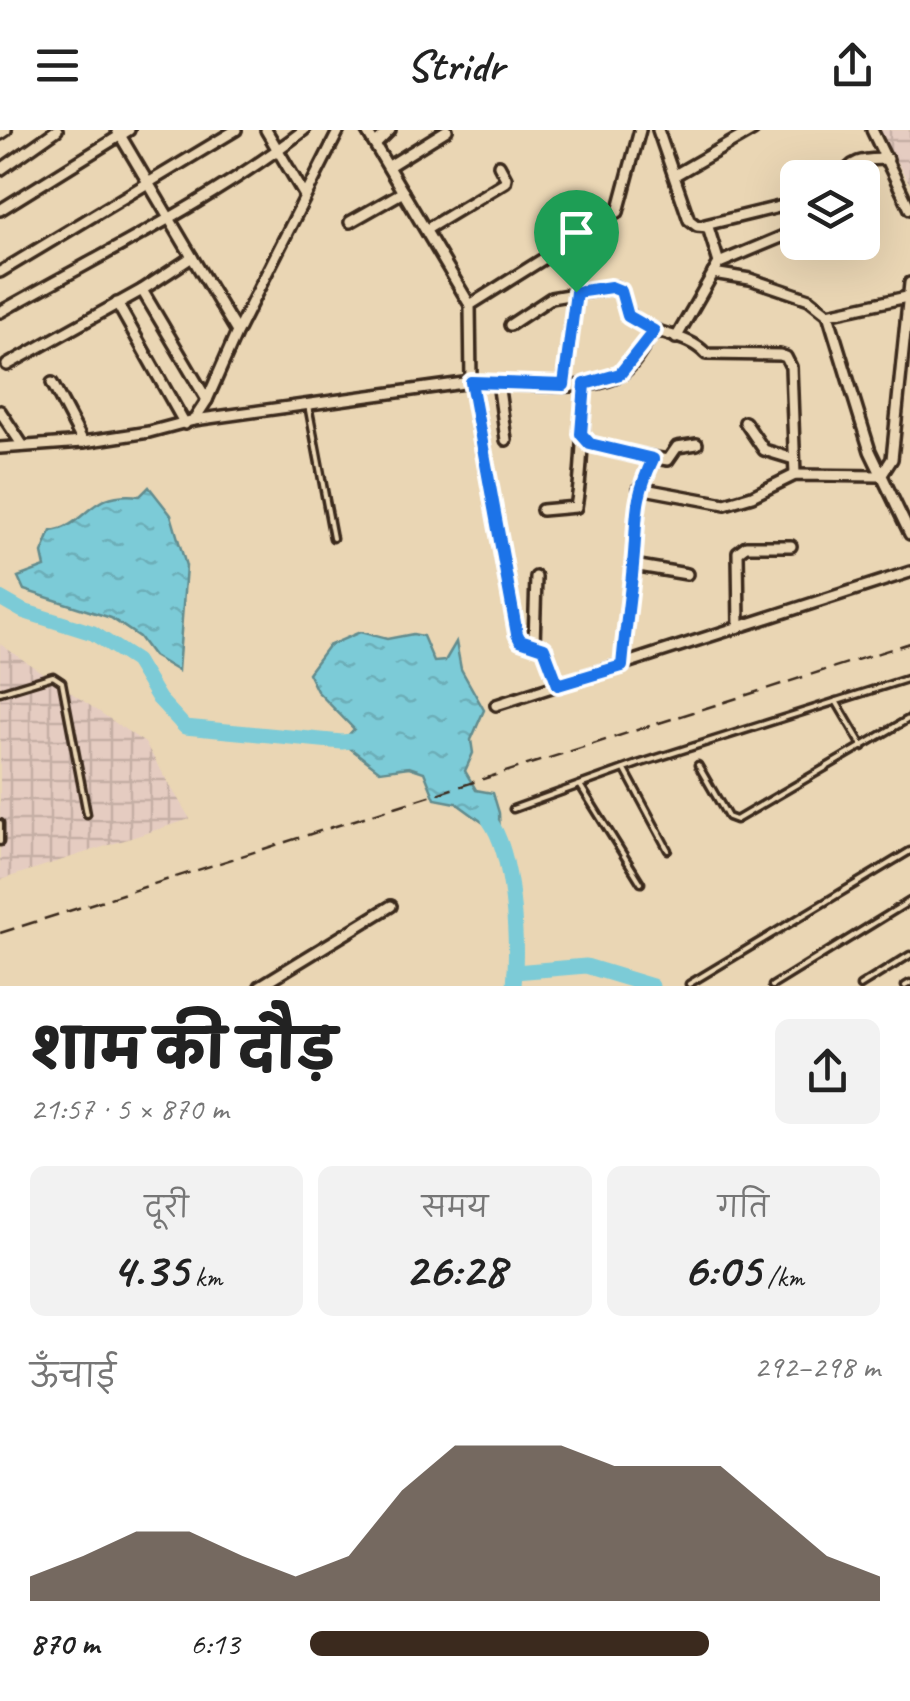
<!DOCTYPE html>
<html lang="hi">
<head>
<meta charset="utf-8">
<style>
	body { margin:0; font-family:Caveat,"Playpen Sans Deva",sans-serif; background:#f2f2f2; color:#222; height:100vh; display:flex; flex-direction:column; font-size:38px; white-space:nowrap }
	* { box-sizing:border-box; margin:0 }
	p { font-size:32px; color:#767676 }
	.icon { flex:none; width:55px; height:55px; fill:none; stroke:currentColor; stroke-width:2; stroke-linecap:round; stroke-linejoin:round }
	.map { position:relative; height:856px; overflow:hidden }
	.side { display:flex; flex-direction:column; background:#fff; flex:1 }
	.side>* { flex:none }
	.fabs { position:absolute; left:780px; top:30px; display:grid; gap:20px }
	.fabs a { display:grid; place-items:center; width:100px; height:100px; border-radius:15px; background:#fff; box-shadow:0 10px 40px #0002; font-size:50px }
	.pin { position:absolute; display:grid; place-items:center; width:85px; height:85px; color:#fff; margin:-102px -42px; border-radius:50% 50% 50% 0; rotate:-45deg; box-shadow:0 0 10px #0007 }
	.pin .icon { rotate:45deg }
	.round { display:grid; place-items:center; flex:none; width:105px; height:105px; border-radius:15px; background:#f2f2f2 }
	.summary { display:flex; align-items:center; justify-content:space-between; height:170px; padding:0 30px }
	h1 { font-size:55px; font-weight:800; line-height:75px }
	.metrics { display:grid; grid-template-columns:repeat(3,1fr); gap:15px; height:170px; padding:10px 30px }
	.metrics div { display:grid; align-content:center; border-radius:15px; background:#f2f2f2; text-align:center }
	.metrics b { font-size:50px; font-weight:800 }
	.metrics small { font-size:28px; font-weight:400 }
	.metrics p { font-size:28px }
	.chart { height:280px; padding:20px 30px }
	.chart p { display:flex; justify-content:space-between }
	.chart svg { width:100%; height:180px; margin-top:10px; fill:#3b2a1e; opacity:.7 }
	ul { padding:0 30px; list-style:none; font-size:32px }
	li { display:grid; grid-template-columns:160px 120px 1fr; align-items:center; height:75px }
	li i { height:25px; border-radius:12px; background:#3b2a1e }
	header { display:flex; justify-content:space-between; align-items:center; height:130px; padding:0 30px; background:#fff; font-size:45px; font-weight:800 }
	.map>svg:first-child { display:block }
	.industrial { fill:url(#industrial-grid) }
	.water { fill:url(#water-ripples); stroke:#628b8d; stroke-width:2.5 }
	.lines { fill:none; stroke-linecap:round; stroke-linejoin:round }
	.river { stroke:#7ccbd7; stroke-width:15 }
	.lane-casing { stroke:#3b2a1e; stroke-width:11 }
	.street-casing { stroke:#3b2a1e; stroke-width:16 }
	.lane { stroke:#ead6b4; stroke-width:4 }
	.street { stroke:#ead6b4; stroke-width:9 }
	.rail { stroke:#3b2a1e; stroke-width:2.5; stroke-dasharray:15 8; stroke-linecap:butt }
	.route-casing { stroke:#fff; stroke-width:20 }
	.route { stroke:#1a73e8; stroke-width:12 }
</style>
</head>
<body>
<header><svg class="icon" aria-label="menu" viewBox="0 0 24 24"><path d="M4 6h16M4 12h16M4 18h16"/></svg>Stridr<svg class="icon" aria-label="share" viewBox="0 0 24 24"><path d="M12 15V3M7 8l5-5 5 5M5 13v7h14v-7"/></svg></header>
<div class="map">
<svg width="910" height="856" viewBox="0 0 910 856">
	<defs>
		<pattern id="industrial-grid" width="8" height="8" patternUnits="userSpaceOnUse" patternTransform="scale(2.5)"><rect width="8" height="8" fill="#e5ccc1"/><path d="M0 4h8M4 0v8" fill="none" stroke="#c5afa5"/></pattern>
		<pattern id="water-ripples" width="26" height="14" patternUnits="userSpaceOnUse" patternTransform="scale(2.5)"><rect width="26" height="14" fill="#7ccbd7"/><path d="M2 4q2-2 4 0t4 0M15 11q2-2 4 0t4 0" fill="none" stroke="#6caeb8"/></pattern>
	</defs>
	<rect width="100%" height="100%" fill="#ead6b4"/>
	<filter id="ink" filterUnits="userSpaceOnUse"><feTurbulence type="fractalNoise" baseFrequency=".01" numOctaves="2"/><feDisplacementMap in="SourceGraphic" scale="20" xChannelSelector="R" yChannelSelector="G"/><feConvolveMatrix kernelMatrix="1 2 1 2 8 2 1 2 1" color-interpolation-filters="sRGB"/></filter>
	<g filter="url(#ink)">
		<g class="industrial">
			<polygon points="877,0 910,0 910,54 878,1"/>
			<polygon points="0,514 145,613 190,689 0,750"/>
		</g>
		<g class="water">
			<path d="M 149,357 L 171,385 L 186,436 L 178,541 L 153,526 L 139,507 L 111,488 L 24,460 L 18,447 L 45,437 L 42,423 L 51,401 C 88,396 88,359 140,366 Z"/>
			<polygon points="360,502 387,509 413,504 423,506 434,532 445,531 456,512 461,539 484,580 471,610 473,623 465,641 476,660 493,663 499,683 500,705 456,673 435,669 424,642 409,637 380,641 342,612 354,599 317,561 308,543 328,516"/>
		</g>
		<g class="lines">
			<g class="river">
				<polyline points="0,468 23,481 93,503 136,531 159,569 185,597 342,612 362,610"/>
				<path d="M 489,690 C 514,724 518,813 514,856"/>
				<polyline points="515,842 586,836 652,856"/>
			</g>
			<defs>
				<g id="lane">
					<polyline points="308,275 333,408"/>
					<polyline points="0,562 53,546 62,552 87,684"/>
					<polyline points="836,571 863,617"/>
					<polyline points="698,635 728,687 736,690 910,588"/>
					<polyline points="625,640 668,720"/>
					<polyline points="580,655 641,753"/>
					<polyline points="513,679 638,634 910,548"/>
					<polyline points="0,693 0,712"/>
					<polyline points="689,854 910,721"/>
					<polyline points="772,856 910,771"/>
					<polyline points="860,856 910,825"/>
					<polyline points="905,856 910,853"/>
				</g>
				<g id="street">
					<polyline points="266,0 305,66"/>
					<polyline points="366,0 470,175"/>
					<path d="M 640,0 L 618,82 L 470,175 L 471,252 C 513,251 584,266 620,245 C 635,236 645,214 654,201"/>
					<polyline points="658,0 689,90 697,96 708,97 719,133 676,208"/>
					<polyline points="872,0 910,79"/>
					<polyline points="0,4 6,0"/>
					<polyline points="376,14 390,0"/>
					<polyline points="389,36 447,0"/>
					<polyline points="0,40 57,0"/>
					<polyline points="675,45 753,0"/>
					<path d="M 843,48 C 851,27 868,30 888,29"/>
					<polyline points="0,80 129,0"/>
					<polyline points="350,92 403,62"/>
					<polyline points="705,95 787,75"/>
					<polyline points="427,99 505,52 506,48 499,35"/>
					<polyline points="192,127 237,202"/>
					<polyline points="719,133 798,100"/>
					<polyline points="0,142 236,0"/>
					<polyline points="713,143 750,149 809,169 828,184 870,321 910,404"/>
					<polyline points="142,160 207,270"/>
					<polyline points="117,173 185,294"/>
					<path d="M 0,182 C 102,124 211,72 304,0"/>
					<polyline points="828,184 907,167"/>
					<path d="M 510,195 L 551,168 L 615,157 L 621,161 C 628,212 680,195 706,224 L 780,225 L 786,227 L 791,237 L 795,345"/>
					<polyline points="7,235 142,160 192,127 117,0"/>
					<polyline points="498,252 506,310"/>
					<polyline points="52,253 83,312"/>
					<polyline points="564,255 576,161"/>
					<polyline points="0,281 23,316"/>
					<polyline points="194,290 207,270 237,202 339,0"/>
					<polyline points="745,292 764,320 794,329"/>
					<polyline points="585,312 624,323 668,330 677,317 697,314"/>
					<polyline points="0,318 83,312 149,302 194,290 471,252 517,505 520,510 544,518 558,555"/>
					<polyline points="639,358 725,374 752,366 795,345 881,346 892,329 910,153"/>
					<path d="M 542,380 L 576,377 C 584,333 581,298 585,254"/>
					<polyline points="633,435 687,444"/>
					<polyline points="739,497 738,422 746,416 791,416"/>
					<polyline points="534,514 536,447"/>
					<path d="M 623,535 C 624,501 630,468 633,435 C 637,391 633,371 653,329"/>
					<polyline points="496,575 910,442"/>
					<polyline points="260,856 391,776"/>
				</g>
			</defs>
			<use href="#lane" class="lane-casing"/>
			<use href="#street" class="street-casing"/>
			<use href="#lane" class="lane"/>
			<use href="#street" class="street"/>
			<polyline class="rail" points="0,803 910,513"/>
		</g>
	</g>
	<g class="lines" filter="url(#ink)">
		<defs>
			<path id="route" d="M 611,157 L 621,161 L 628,186 L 654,201 L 620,244 L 585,254 L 581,304 L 590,314 L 653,329 C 632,373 638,389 633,435 C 630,468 625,501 622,536 L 558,555 L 544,518 L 520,510 L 517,504 L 471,252 L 564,255 L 576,162 Z"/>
		</defs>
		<use href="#route" class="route-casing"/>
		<use href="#route" class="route"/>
	</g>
</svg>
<div class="fabs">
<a><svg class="icon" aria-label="layers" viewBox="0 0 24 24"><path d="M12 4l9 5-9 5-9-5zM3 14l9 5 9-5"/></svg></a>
</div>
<div class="pin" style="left:576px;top:162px;background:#1e9e55"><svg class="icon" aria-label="arrive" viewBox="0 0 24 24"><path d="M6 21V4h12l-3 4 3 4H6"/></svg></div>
</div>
<section class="side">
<div class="summary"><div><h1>शाम की दौड़</h1><p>21:57 · 5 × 870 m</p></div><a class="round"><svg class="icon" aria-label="share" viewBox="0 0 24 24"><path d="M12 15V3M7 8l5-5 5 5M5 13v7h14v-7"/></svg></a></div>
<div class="metrics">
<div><p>दूरी</p><b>4.35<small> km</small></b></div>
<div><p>समय</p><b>26:28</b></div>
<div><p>गति</p><b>6:05<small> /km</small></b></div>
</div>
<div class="chart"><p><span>ऊँचाई</span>292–298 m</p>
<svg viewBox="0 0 160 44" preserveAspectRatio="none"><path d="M0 44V38L10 33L20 27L30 27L40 33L50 38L60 33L70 17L80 6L90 6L100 6L110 11L120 11L130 11L140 22L150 33L160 38V44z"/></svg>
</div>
<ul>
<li><b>870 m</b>6:13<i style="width:70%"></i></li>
</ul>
</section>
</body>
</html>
